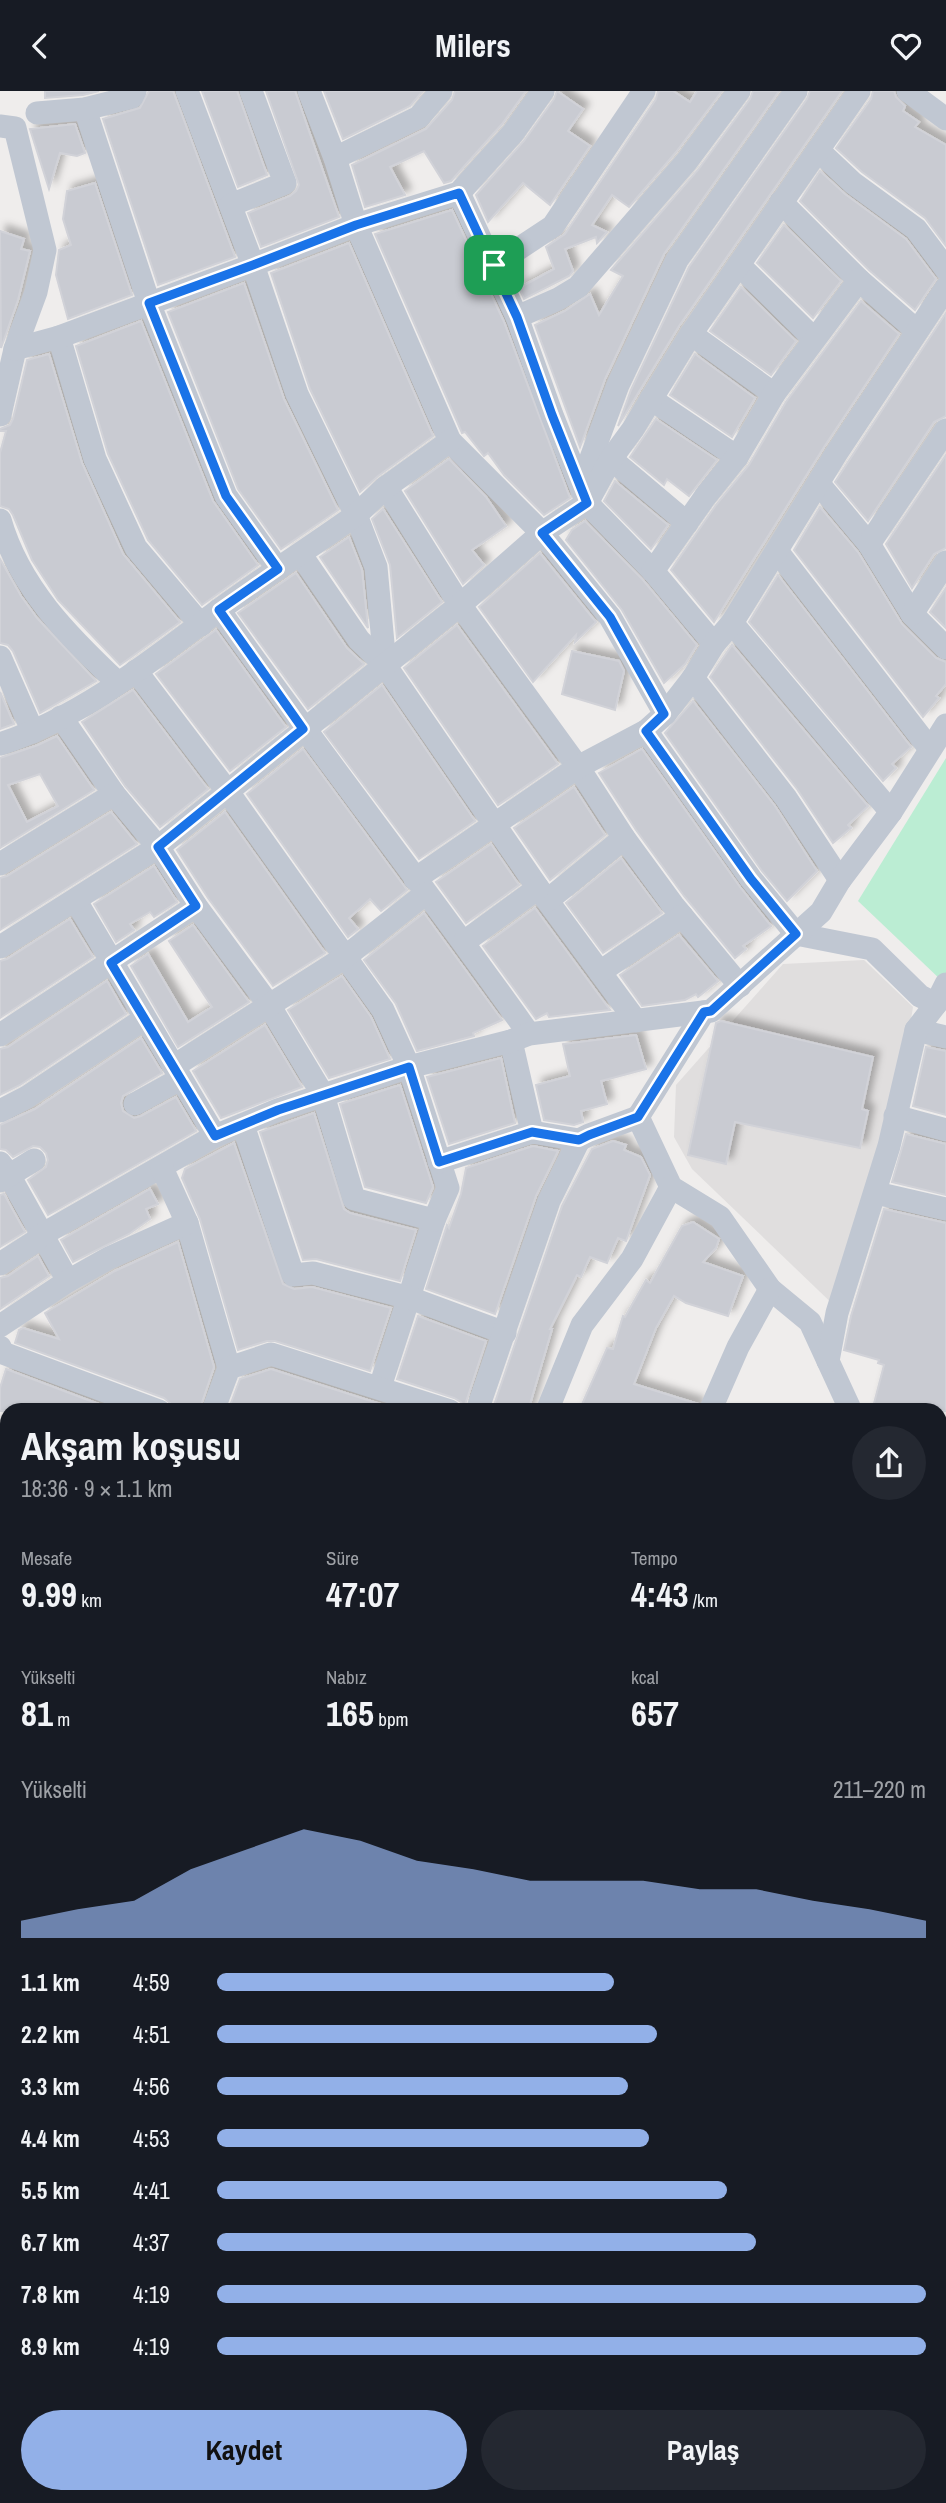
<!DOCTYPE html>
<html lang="tr">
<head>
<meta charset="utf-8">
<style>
	body { margin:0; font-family:"Archivo Narrow",sans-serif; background:#242831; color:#f1f3f6; height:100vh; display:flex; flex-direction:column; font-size:26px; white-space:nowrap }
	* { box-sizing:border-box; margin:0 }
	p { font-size:23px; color:#9ea1a6 }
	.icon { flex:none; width:38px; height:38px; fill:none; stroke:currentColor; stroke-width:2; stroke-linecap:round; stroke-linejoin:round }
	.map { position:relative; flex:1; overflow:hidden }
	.details { position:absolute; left:0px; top:1312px; width:947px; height:1101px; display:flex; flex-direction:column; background:#171b24; border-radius:21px 21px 0 0; box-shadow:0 2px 5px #0004 }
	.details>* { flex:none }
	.pin { position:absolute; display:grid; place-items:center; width:60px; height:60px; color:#fff; margin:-30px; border-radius:14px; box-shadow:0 4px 10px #0006 }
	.round { display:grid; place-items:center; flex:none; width:74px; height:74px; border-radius:37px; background:#242831 }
	.head { display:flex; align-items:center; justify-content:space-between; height:119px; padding:0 21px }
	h1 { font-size:38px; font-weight:700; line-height:52px }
	.stats { display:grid; grid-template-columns:repeat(3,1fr); gap:10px; height:119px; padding:7px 21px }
	.stats div { display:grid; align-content:center }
	.stats b { font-size:35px; font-weight:700 }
	.stats small { font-size:19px; font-weight:400 }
	.stats p { font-size:19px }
	.chart { height:196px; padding:14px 21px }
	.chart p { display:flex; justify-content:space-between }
	.chart svg { width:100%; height:126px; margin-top:7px; fill:#92b0e8; opacity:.7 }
	.primary-button { display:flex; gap:14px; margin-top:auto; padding:14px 21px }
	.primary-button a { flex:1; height:80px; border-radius:42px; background:#92b0e8; color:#111; font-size:28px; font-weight:700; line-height:80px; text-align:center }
	.primary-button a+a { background:#242831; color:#f1f3f6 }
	ul { padding:0 21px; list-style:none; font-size:23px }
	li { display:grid; grid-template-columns:112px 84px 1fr; align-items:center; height:52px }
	li i { height:18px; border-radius:9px; background:#92b0e8 }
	header { display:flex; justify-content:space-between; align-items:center; height:91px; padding:0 21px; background:#171b24; font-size:32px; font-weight:700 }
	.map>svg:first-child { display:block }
	.education { fill:#e0dede }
	.green { fill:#bbedd3 }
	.building { fill:#c9cbd2; stroke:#d1d2d8; stroke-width:2; fill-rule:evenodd; filter:url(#shadow) }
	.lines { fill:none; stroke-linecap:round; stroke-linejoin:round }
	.minor { stroke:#c0c7d2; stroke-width:23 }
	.route-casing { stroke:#fff; stroke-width:14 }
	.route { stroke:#1a73e8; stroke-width:9 }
</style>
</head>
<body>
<header><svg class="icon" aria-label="back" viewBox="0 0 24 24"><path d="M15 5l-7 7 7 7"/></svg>Milers<svg class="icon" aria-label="heart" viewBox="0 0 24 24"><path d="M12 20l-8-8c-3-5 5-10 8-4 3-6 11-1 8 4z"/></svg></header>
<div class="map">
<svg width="946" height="2412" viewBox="0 0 946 2412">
	<defs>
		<filter id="shadow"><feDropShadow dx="6" dy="-6" stdDeviation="3.5" flood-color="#0004"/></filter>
	</defs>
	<rect width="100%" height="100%" fill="#efedec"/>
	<polygon class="education" points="864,869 913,916 891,1051 842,1222 692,1078 674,1046 676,994 783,873"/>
	<polygon class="green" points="946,667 946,882 942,890 858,810"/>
	<g class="building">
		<polygon points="45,0 99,0 83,4 45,7"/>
		<polygon points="149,0 173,0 235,166 158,194 103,28 140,17"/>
		<polygon points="202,0 237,0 267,84 238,96"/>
		<polygon points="266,0 295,0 339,126 261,156 248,122 290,105 296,100 299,94"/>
		<polygon points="324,0 423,0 410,15 343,48"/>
		<polygon points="455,0 526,0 502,33 451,90 444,92 424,60 390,76 405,104 365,116 352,74 426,38 452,9"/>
		<polygon points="557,0 583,18 568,40 590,55 550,114 523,92 488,131 476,104 524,50 554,8"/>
		<polygon points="658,0 673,0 690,11 697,0 722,0 676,61 629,116 612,104 592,134 607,141 597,152 596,146 565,158 573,180 569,185 524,208 519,197 554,178 546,156 565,143 656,8"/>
		<polygon points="753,0 779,0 664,163 605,288 580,356 535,234 565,220 590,203 599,224 623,185 611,179 698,79 750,8"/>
		<polygon points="810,0 842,0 679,235 618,335 631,299 689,176 807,8"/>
		<polygon points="873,0 894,0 896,6 905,15 903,20 919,31 915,36 946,54 946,155 925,127 862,81 836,57 871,8"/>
		<polygon points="75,33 85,62 77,65 60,62 49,98 30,38"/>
		<polygon points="820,80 845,103 906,148 936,188 915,219 869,179 800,110"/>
		<polygon points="95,92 132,204 68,228 56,184 59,159 71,154 63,128 67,100"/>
		<polygon points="452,119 504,231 570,407 544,424 504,384 488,362 484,365 465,341 462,342 375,143"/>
		<polygon points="784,134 841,190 813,227 757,172"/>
		<polygon points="0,140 24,148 21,158 30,160 18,209 1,257"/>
		<polygon points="349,152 433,345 378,385 360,401 310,298 271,182"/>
		<polygon points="244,192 284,308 338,419 281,458 238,398 168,221"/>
		<polygon points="741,196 796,250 771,284 710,240"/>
		<polygon points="861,210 899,243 824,356 714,531 671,479 716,414 749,374 786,311"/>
		<polygon points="946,222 946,325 934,331 868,430 835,391"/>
		<polygon points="141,230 213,410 258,474 202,514 148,449 108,363 76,255"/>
		<polygon points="49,263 82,372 123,463 180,531 120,574 58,509 32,469 13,424 9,418 0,415 0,362 6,340 0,340 0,338 10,334 13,328 27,269"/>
		<polygon points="695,263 755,307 732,346 670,304"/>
		<polygon points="656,328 717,369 689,405 667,388 664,394 630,366"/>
		<polygon points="946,364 946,457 934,463 912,497 886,453"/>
		<polygon points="449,368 486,406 506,435 472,459 484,474 463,493 405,400"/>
		<polygon points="615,390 668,434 651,458 604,410"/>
		<polygon points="820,416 858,461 902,533 936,567 946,571 946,593 936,605 939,607 923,626 794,459"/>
		<polygon points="383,418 442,511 397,547 390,474 372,428"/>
		<polygon points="585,430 643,489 697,554 685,573 664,592 622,519 566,449 572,439"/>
		<polygon points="349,446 362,479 368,537 320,466"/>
		<polygon points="540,462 596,531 575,551 576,544 533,591 479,516"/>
		<polygon points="0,468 21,505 37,527 96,590 40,622 13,560 8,554 0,552"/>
		<polygon points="296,482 347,557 364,573 308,618 238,522"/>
		<polygon points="778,484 911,656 892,673 896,677 883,690 749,531"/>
		<polygon points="946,497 946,537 930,521"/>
		<polygon points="457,534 558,673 498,714 404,577"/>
		<polygon points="216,539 286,636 230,680 156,583"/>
		<polygon points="732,554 868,715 848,734 851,737 833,752 797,698 710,586"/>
		<polygon points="572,560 619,570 624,580 615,619 562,603"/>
		<polygon points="382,594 475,730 419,768 324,641"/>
		<polygon points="133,599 208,698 160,736 125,695 82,631"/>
		<polygon points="0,601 14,633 0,638"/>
		<polygon points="693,610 775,715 817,780 787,810 762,780 665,642"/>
		<path d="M 57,645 L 94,699 L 0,757 L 0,667 L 38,654 ZM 40,683 L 58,715 L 27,731 L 8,694 Z"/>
		<polygon points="303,658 407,799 381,820 370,808 349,827 358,838 348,846 247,703"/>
		<polygon points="642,658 740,796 771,835 743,855 746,858 735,867 684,805 636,739 599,682"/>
		<polygon points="574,696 605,744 550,789 514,737"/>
		<polygon points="111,721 137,753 0,839 0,787 7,785"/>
		<polygon points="225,721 325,862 273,895 208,807 177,759"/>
		<polygon points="491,753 519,794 466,832 436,791"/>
		<polygon points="621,767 662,822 603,862 566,812"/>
		<polygon points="154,775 177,811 154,826 150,821 130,833 134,839 116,851 94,813"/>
		<polygon points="535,817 610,919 549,926 547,922 536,928 483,855"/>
		<polygon points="424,822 502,929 473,942 474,945 417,960 396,913 364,869"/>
		<polygon points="70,828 93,866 0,927 0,870 7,868"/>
		<polygon points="193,834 249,911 178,956 131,875 148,863 188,931 212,916 169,850"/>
		<polygon points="679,844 718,890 698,906 696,903 685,909 642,915 620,884"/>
		<polygon points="342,885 371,926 390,968 329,987 288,919"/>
		<polygon points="107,890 126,923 20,994 0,1004 0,958 8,956"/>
		<polygon points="721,930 873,966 862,1018 868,1020 860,1057 735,1031 726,1073 688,1064 716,932"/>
		<polygon points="265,934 302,996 221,1027 193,980"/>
		<polygon points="636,944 646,978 601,990 607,1013 581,1020 583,1031 574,1034 544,1029 536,994 570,985 563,953"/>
		<polygon points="141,947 162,982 123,1005 121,1012 123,1020 134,1027 141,1025 176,1006 196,1040 48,1124 28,1089 46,1076 48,1069 46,1062 40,1056 33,1055 13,1066 6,1059 0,1058 0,1034 35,1018"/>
		<polygon points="926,956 946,960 946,1024 913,1015"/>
		<polygon points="501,967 515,1032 449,1053 427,986"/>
		<polygon points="400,994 433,1096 426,1112 365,1096 340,1013"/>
		<polygon points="314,1022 344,1118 350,1122 416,1139 400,1190 316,1168 303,1169 260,1041"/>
		<polygon points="906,1043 946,1053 946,1104 892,1091"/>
		<polygon points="613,1050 626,1054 624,1059 641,1066 650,1084 626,1150 618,1147 607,1172 590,1166 581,1186 577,1184 550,1238 552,1238 528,1320 492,1320 562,1115 592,1058"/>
		<polygon points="234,1052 283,1193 294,1198 312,1196 391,1217 370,1280 275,1250 267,1250 238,1259 200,1128 182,1087 185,1078"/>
		<polygon points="533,1055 558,1060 536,1105 495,1223 426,1198 447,1134 449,1137 461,1103 466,1077"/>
		<polygon points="150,1098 158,1113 146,1118 150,1128 129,1143 73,1171 61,1149"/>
		<polygon points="4,1103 25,1141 0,1156 0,1104"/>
		<polygon points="884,1118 946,1132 946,1320 872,1320 884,1274 878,1272 879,1269 844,1259 851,1225"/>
		<polygon points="693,1131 719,1148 716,1157 703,1171 743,1185 728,1225 686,1212 674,1205 656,1237 634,1293 698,1313 696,1320 579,1320 607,1257 613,1258 623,1225 625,1226 646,1189 650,1192 682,1135"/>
		<polygon points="178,1151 214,1276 199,1320 173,1320 170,1312 164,1307 15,1252 19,1239 23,1237 59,1248 45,1222 115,1180"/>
		<polygon points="38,1165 49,1185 0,1218 0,1187 8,1185"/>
		<polygon points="418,1225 486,1250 464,1317 461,1311 454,1307 397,1288"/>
		<polygon points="6,1278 117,1320 0,1320 0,1297"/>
		<polygon points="271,1278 402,1320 228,1320 240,1288"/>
	</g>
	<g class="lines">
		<g class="minor">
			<polyline points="187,0 253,174 297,303 356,424 376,476 385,574"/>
			<polyline points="309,0 335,67 356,134 450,350 542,442 610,526 665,623"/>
			<polyline points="908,0 946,28"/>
			<polyline points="85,18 149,212 226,405 278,478"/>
			<polyline points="37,22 85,18 132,6 135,0"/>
			<polyline points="0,35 15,37 45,159 36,201 15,258 0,324"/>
			<polyline points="818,59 853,92 916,138 946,178"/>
			<polyline points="335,67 419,26 441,0"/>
			<polyline points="459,102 517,226 552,324 587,412 653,480 714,553"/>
			<polyline points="781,111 859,189 917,240"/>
			<polyline points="231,114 285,92 251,0"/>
			<polyline points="494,174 553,135 644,0"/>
			<polyline points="739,174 814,248"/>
			<polyline points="517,226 558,208 578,196 687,70 739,0"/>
			<polyline points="691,243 774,303"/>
			<polyline points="59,246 95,368 136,457 201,534"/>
			<polyline points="15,258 59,246 253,174 356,134 459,102 513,42 543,0"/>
			<polyline points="651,308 737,366"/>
			<polyline points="611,368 687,432"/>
			<polyline points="819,393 869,453 912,523 946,557"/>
			<polyline points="386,396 460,514 578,676 624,747 673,814 740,895"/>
			<polyline points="588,400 591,367 618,294 677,169 796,0"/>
			<path d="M 0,429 C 19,496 68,545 118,592"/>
			<polyline points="869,453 946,339"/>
			<polyline points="777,460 930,658"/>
			<polyline points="301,464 359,549 385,574 538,797 636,930"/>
			<polyline points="653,480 705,406 737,366 774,303 859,189"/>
			<path d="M 219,519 C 320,662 428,800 529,943"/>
			<polyline points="912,523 946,471"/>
			<polyline points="732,532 891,721"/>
			<polyline points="0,566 33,641"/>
			<polyline points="136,580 228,701 383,919 409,976 448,1097 434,1129 380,1296"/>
			<polyline points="693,587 786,707 840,789"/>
			<polyline points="61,626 114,703 158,756 196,815 269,914 323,1004 354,1108 434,1129"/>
			<polyline points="646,640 751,788 796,843 872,858 920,905 936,913"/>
			<path d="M 0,653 C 82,626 151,570 219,519 C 264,486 311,456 356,424 L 386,396 L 450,350"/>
			<polyline points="0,773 114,703"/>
			<polyline points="415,788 578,676 646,640 665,623 693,587 714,553 732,532 836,363 946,197"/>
			<polyline points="548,809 624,747"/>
			<polyline points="76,810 215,1045"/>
			<polyline points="464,851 538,797"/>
			<polyline points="0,856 158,756 460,514 542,442 587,412 611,368 633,338 691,243 859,0"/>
			<polyline points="600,881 682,825"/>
			<polyline points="704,921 638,1026 671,1096 720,1126 770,1198 810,1231 851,1320"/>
			<polyline points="916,939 946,946"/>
			<polyline points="0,944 196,815"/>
			<polyline points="511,950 532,1041"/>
			<polyline points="174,975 345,866 425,803"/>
			<polyline points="135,1013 180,988"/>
			<polyline points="0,1020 27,1006 144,928"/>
			<polyline points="895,1025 946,1039"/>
			<polyline points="243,1034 293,1184 313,1182 410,1207 505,1242"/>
			<polyline points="439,1071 532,1041 579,1049 589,1044 638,1026"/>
			<polyline points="0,1072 9,1084 68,1190"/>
			<polyline points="0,1090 34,1069"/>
			<polyline points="876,1102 946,1118"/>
			<polyline points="187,1132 229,1277"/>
			<polyline points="0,1173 36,1150 38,1146 215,1045 278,1019 409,976 511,950 529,943 711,920 821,821 840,789 891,721 946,634"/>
			<polyline points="0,1235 68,1190 109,1167 187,1132 162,1077"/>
			<polyline points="0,1256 3,1262 159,1320"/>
			<polyline points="828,1270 837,1222 889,1055 916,939 936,913 946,893"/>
			<polyline points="213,1320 229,1277 271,1263 450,1320"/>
			<polyline points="477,1320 549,1110 579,1049"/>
			<polyline points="547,1320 582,1234 632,1168 671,1096"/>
			<polyline points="710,1320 738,1256 770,1198"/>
			<polyline points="0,1359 7,1362"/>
			<polyline points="940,1424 946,1400"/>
			<polyline points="0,1462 7,1465"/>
			<polyline points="0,1570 7,1573"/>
			<polyline points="0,1675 7,1678"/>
			<polyline points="940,1689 946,1691"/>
			<polyline points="940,1741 946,1725"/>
			<polyline points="0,1754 7,1752"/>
			<polyline points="0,1846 7,1844"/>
			<polyline points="0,1884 7,1927"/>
			<polyline points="0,1957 7,1957"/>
			<polyline points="0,2061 7,2061"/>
			<polyline points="940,2102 946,2102"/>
			<polyline points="0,2169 7,2169"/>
			<polyline points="0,2272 7,2272"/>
			<polyline points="0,2378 7,2378"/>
			<polyline points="90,2406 91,2412"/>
			<polyline points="191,2406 192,2412"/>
			<polyline points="277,2406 277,2412"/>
			<polyline points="628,2406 628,2412"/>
			<polyline points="802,2406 802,2412"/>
			<polyline points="429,2412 429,2406"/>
		</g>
	</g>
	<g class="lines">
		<defs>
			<polygon id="route" points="459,102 517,226 552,324 587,412 542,442 610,526 664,623 646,640 751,788 796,843 711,920 704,921 638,1026 589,1044 579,1049 532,1041 439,1071 409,976 278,1019 215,1045 111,872 196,815 158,756 303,638 219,519 278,478 226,405 149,212 253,174 356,134"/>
		</defs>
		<use href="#route" class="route-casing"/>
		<use href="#route" class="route"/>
	</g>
</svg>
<div class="pin" style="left:494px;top:174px;background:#1e9e55"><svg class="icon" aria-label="arrive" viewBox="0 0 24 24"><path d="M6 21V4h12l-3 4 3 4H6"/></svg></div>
<section class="details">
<div class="head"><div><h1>Akşam koşusu</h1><p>18:36 · 9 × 1.1 km</p></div><a class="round"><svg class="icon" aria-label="share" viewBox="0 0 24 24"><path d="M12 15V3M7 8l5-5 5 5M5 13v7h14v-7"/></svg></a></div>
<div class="stats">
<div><p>Mesafe</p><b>9.99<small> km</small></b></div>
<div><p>Süre</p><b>47:07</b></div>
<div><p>Tempo</p><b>4:43<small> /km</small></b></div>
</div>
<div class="stats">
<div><p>Yükselti</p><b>81<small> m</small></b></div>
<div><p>Nabız</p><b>165<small> bpm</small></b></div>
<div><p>kcal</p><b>657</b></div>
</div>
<div class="chart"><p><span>Yükselti</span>211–220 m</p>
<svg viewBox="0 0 160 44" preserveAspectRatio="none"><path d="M0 44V38L10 34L20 31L30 20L40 13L50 6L60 10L70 17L80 20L90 24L100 24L110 24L120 27L130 27L140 31L150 34L160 38V44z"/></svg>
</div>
<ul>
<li><b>1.1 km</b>4:59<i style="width:56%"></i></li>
<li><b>2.2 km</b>4:51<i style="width:62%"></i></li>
<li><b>3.3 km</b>4:56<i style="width:58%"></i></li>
<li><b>4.4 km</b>4:53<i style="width:61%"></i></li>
<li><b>5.5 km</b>4:41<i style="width:72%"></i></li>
<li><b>6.7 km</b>4:37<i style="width:76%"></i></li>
<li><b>7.8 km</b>4:19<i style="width:100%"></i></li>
<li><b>8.9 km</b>4:19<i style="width:100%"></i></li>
</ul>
<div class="primary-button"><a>Kaydet</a><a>Paylaş</a></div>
</section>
</div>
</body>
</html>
